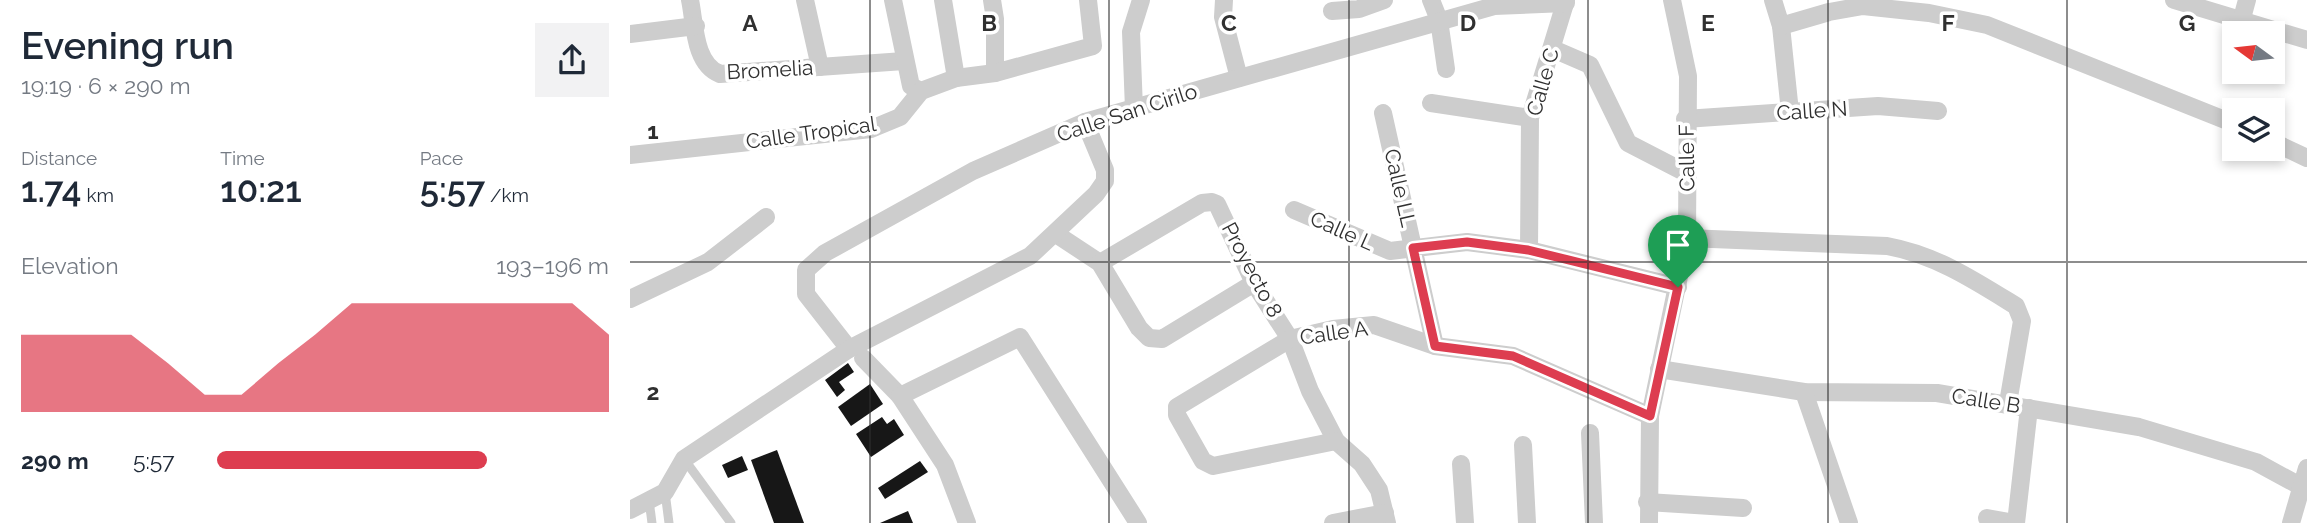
<!DOCTYPE html>
<html lang="en">
<head>
<meta charset="utf-8">
<style>
	body { margin:0; font-family:Raleway,sans-serif; background:#f2f2f3; color:#1f2937; height:100vh; display:flex; flex-direction:column; font-size:26px; white-space:nowrap }
	* { box-sizing:border-box; margin:0 }
	p { font-size:23px; color:#747a83 }
	.icon { flex:none; width:38px; height:38px; fill:none; stroke:currentColor; stroke-width:2; stroke-linecap:round; stroke-linejoin:round }
	.map { position:relative; flex:1; overflow:hidden }
	.panel { display:flex; flex-direction:column; background:#fff; width:630px }
	.panel>* { flex:none }
	.needle { width:46px; rotate:285deg }
	.tools { position:absolute; left:1592px; top:21px; display:grid; gap:14px }
	.tools a { display:grid; place-items:center; width:63px; height:63px; border-radius:0px; background:#fff; box-shadow:0 4px 10px #0003; font-size:35px }
	.pin { position:absolute; display:grid; place-items:center; width:60px; height:60px; color:#fff; margin:-72px -30px; border-radius:50% 50% 50% 0; rotate:-45deg; box-shadow:0 0 7px #0007 }
	.pin .icon { rotate:45deg }
	.round { display:grid; place-items:center; flex:none; width:74px; height:74px; border-radius:0px; background:#f2f2f3 }
	.head { display:flex; align-items:center; justify-content:space-between; height:119px; padding:0 21px }
	h1 { font-size:38px; font-weight:600; line-height:52px }
	.metrics { display:grid; grid-template-columns:repeat(3,1fr); gap:10px; height:119px; padding:7px 21px }
	.metrics div { display:grid; align-content:center }
	.metrics b { font-size:35px; font-weight:600 }
	.metrics small { font-size:19px; font-weight:400 }
	.metrics p { font-size:19px }
	.chart { height:196px; padding:14px 21px }
	.chart p { display:flex; justify-content:space-between }
	.chart svg { width:100%; height:126px; margin-top:7px; fill:#dd3d50; opacity:.7 }
	ul { padding:0 21px; list-style:none; font-size:23px }
	li { display:grid; grid-template-columns:112px 84px 1fr; align-items:center; height:52px }
	li i { height:18px; border-radius:9px; background:#dd3d50 }
	main { display:flex; flex:1; min-height:0 }
	.map>svg:first-child { display:block }
	.building { fill:#171717 }
	.lines { fill:none; stroke-linecap:round; stroke-linejoin:round }
	.lane { stroke:#cdcdcd; stroke-width:9 }
	.street { stroke:#cdcdcd; stroke-width:18 }
	.route-casing { stroke:#fff; stroke-width:14 }
	.route { stroke:#dd3d50; stroke-width:9 }
	.grid { fill:none; stroke:#303030; stroke-width:2; stroke-opacity:0.55 }
	.labels { text-anchor:middle; stroke-width:7; stroke-linejoin:round; paint-order:stroke }
	.street-label { font-size:21px; fill:#303030; stroke:#fff }
	.grid-label { font-size:23px; text-anchor:middle; font-weight:bold; fill:#303030; stroke:#fff; stroke-width:7; stroke-linejoin:round; paint-order:stroke }
</style>
</head>
<body>
<main>
<section class="panel">
<div class="head"><div><h1>Evening run</h1><p>19:19 · 6 × 290 m</p></div><a class="round"><svg class="icon" aria-label="share" viewBox="0 0 24 24"><path d="M12 15V3M7 8l5-5 5 5M5 13v7h14v-7"/></svg></a></div>
<div class="metrics">
<div><p>Distance</p><b>1.74<small> km</small></b></div>
<div><p>Time</p><b>10:21</b></div>
<div><p>Pace</p><b>5:57<small> /km</small></b></div>
</div>
<div class="chart"><p><span>Elevation</span>193–196 m</p>
<svg viewBox="0 0 160 44" preserveAspectRatio="none"><path d="M0 44V17L10 17L20 17L30 17L40 27L50 38L60 38L70 27L80 17L90 6L100 6L110 6L120 6L130 6L140 6L150 6L160 17V44z"/></svg>
</div>
<ul>
<li><b>290 m</b>5:57<i style="width:69%"></i></li>
</ul>
</section>
<div class="map">
<svg width="1677" height="523" viewBox="0 0 1677 523">
	<rect width="100%" height="100%" fill="#fff"/>
	<g class="building">
		<polygon points="218,363 224,372 209,382 215,390 207,397 195,380"/>
		<polygon points="240,384 253,404 221,426 208,407"/>
		<polygon points="252,417 257,424 264,419 274,435 241,457 226,434"/>
		<polygon points="147,450 174,523 144,523 121,460"/>
		<polygon points="112,456 118,470 98,478 92,465"/>
		<polygon points="290,461 298,472 255,499 248,488"/>
		<polygon points="278,511 283,523 250,523"/>
	</g>
	<g class="lines">
		<g class="lane">
			<polyline points="54,459 101,523"/>
			<polyline points="35,492 39,523"/>
			<polyline points="19,500 22,523"/>
		</g>
		<g class="street">
			<path d="M 60,0 C 65,24 64,64 90,74 L 274,61"/>
			<polyline points="175,0 190,67"/>
			<polyline points="263,0 281,86 291,91"/>
			<polyline points="313,0 326,78"/>
			<polyline points="362,0 365,19 365,73"/>
			<polyline points="594,0 593,17 609,78"/>
			<polyline points="801,0 809,20 816,69"/>
			<polyline points="1143,0 1151,26 1160,112"/>
			<polyline points="1544,0 1677,40"/>
			<polyline points="702,11 729,9 754,0"/>
			<polyline points="1611,22 1617,0"/>
			<polyline points="1151,26 1199,12 1233,6 1299,13 1357,25 1605,124"/>
			<polyline points="0,34 66,26"/>
			<polyline points="923,49 960,65 998,143 1058,174"/>
			<polyline points="801,103 900,118"/>
			<polyline points="504,109 501,32 511,0"/>
			<polyline points="753,113 805,346"/>
			<polyline points="1055,119 1248,106 1308,111"/>
			<polyline points="1643,142 1677,158"/>
			<polyline points="0,155 241,129 270,117 291,91 326,78 365,73 463,46 458,0"/>
			<polyline points="664,210 760,251 837,242 899,250 1048,287"/>
			<polyline points="426,234 470,263 509,328 519,338 532,339 624,283"/>
			<path d="M 1057,238 L 1257,246 C 1306,255 1344,280 1386,306 L 1392,321 L 1378,403"/>
			<polyline points="899,250 900,118 936,0"/>
			<polyline points="470,263 572,203 582,202 587,204 624,283 660,339 680,391 706,441 732,464 749,490 757,523"/>
			<polyline points="0,299 78,262 136,217"/>
			<polyline points="219,349 176,294 176,270 195,253 343,171 455,122 864,6 936,3"/>
			<polyline points="233,358 270,396"/>
			<polyline points="1029,369 1174,392 1307,393 1509,427 1626,462 1672,487"/>
			<polyline points="1174,392 1219,523"/>
			<polyline points="960,433 964,523"/>
			<polyline points="706,441 583,466 573,461 547,415 547,407 660,339 703,329 744,325 805,346 883,356 1020,416"/>
			<polyline points="893,445 897,523"/>
			<polyline points="831,464 835,523"/>
			<polyline points="1017,502 1113,508"/>
			<polyline points="0,510 35,492 54,459 219,349 400,256 466,194 475,181 475,170 455,122"/>
			<polyline points="1357,518 1385,523"/>
			<polyline points="337,523 315,465 270,396 390,337 508,523"/>
			<polyline points="703,523 755,513"/>
			<polyline points="1019,523 1020,416 1057,238 1058,76 1042,0"/>
			<polyline points="1386,523 1399,408"/>
			<polyline points="1661,523 1677,468"/>
		</g>
	</g>
	<g class="lines">
		<defs>
			<polygon id="route" points="837,242 898,250 1048,287 1020,416 883,356 805,346 783,248"/>
		</defs>
		<use href="#route" class="route-casing"/>
		<use href="#route" class="route"/>
	</g>
	<path class="grid" d="M 240,0 L 240,523M 479,0 L 479,523M 719,0 L 719,523M 958,0 L 958,523M 1198,0 L 1198,523M 1437,0 L 1437,523M 0,262 L 1677,262"/>
	<g class="labels">
		<g class="street-label">
			<text transform="translate(140 70) rotate(-3)" y="7">Bromelia</text>
			<text transform="translate(913 82) rotate(-74)" y="7">Calle C</text>
			<text transform="translate(1182 111) rotate(-4)" y="7">Calle N</text>
			<text transform="translate(497 113) rotate(-18)" y="7">Calle San Cirilo</text>
			<text transform="translate(181 133) rotate(-8)" y="7">Calle Tropical</text>
			<text transform="translate(1057 158) rotate(-91)" y="7">Calle F</text>
			<text transform="translate(770 188) rotate(77)" y="7">Calle LL</text>
			<text transform="translate(712 231) rotate(24)" y="7">Calle L</text>
			<text transform="translate(622 270) rotate(62)" y="7">Proyecto 8</text>
			<text transform="translate(704 333) rotate(-8)" y="7">Calle A</text>
			<text transform="translate(1356 401) rotate(9)" y="7">Calle B</text>
		</g>
	</g>
	<g class="grid-label">
		<text x="120" y="31">A</text>
		<text x="359" y="31">B</text>
		<text x="599" y="31">C</text>
		<text x="838" y="31">D</text>
		<text x="1078" y="31">E</text>
		<text x="1318" y="31">F</text>
		<text x="1557" y="31">G</text>
		<text x="23" y="139">1</text>
		<text x="23" y="400">2</text>
	</g>
</svg>
<div class="tools">
<a><svg class="needle" viewBox="-14 -14 28 28"><path d="M0-13l5 13h-10z" fill="#e53935"/><path d="M0 13l5-13h-10z" fill="#747a83"/></svg></a>
<a><svg class="icon" aria-label="layers" viewBox="0 0 24 24"><path d="M12 4l9 5-9 5-9-5zM3 14l9 5 9-5"/></svg></a>
</div>
<div class="pin" style="left:1048px;top:287px;background:#1e9e55"><svg class="icon" aria-label="arrive" viewBox="0 0 24 24"><path d="M6 21V4h12l-3 4 3 4H6"/></svg></div>
</div>
</main>
</body>
</html>
